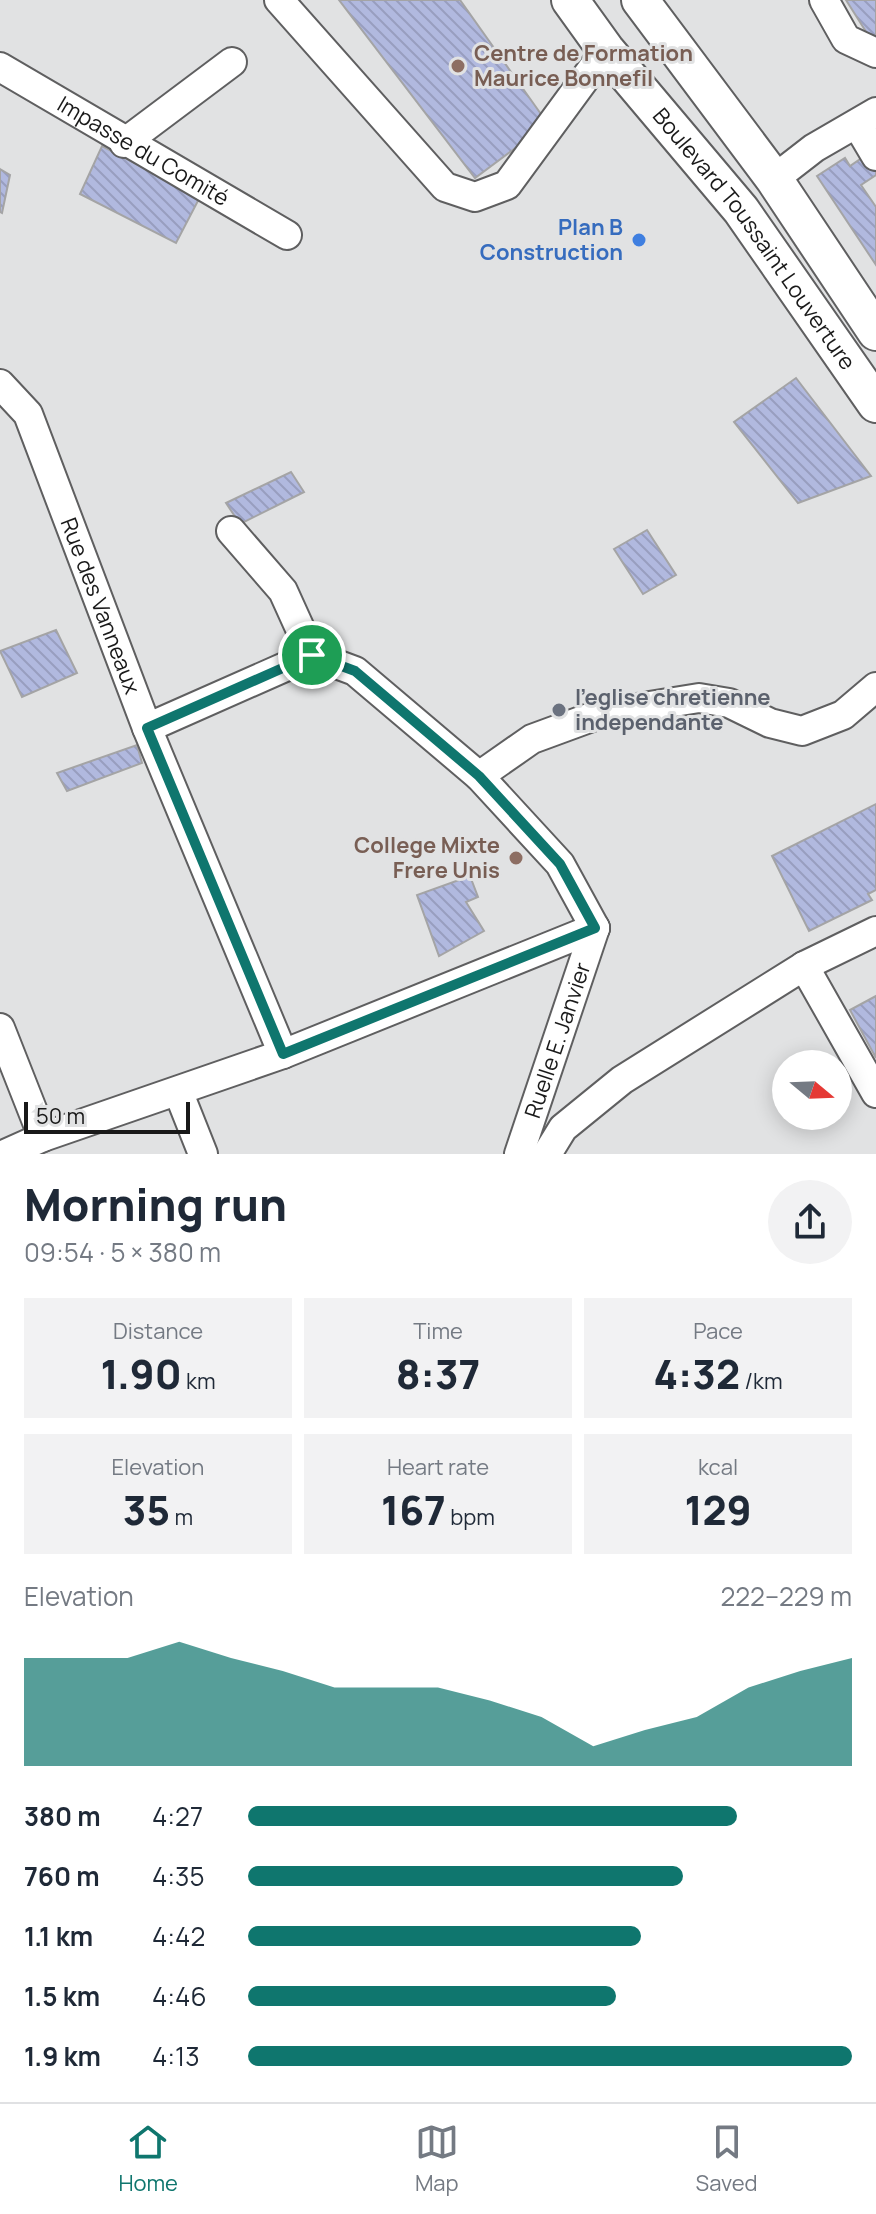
<!DOCTYPE html>
<html lang="en">
<head>
<meta charset="utf-8">
<style>
	body { margin:0; font-family:Manrope,sans-serif; background:#f2f2f3; color:#1f2937; height:100vh; display:flex; flex-direction:column; font-size:30px; white-space:nowrap }
	* { box-sizing:border-box; margin:0 }
	p { font-size:26px; color:#747a83 }
	.icon { flex:none; width:44px; height:44px; fill:none; stroke:currentColor; stroke-width:2; stroke-linecap:round; stroke-linejoin:round }
	.map { position:relative; height:1154px; overflow:hidden }
	.drawer { display:flex; flex-direction:column; background:#fff; flex:1 }
	.drawer>* { flex:none }
	.needle { width:52px; rotate:109deg }
	.buttons { position:absolute; left:772px; top:1050px; display:grid; gap:16px }
	.buttons a { display:grid; place-items:center; width:80px; height:80px; border-radius:50%; background:#fff; box-shadow:0 4px 20px #0003; font-size:40px }
	.scale { position:absolute; left:24px; bottom:20px; width:166px; box-sizing:border-box; padding-left:8px; border:4px solid #191919; border-top:0; font-size:22px; line-height:28px; white-space:nowrap; color:#191919; -webkit-text-stroke:6px #e1e2e3; paint-order:stroke }
	.pin { position:absolute; display:grid; place-items:center; width:68px; height:68px; color:#fff; margin:-34px; border:4px solid #fff; border-radius:50%; box-shadow:0 2px 8px #0007 }
	.round { display:grid; place-items:center; flex:none; width:84px; height:84px; border-radius:42px; background:#f2f2f3 }
	.overview { display:flex; align-items:center; justify-content:space-between; height:136px; padding:0 24px }
	h1 { font-size:44px; font-weight:800; line-height:60px }
	.figures { display:grid; grid-template-columns:repeat(3,1fr); gap:12px; height:136px; padding:8px 24px }
	.figures div { display:grid; align-content:center; border-radius:0px; background:#f2f2f3; text-align:center }
	.figures b { font-size:40px; font-weight:800 }
	.figures small { font-size:22px; font-weight:400 }
	.figures p { font-size:22px }
	.chart { height:224px; padding:16px 24px }
	.chart p { display:flex; justify-content:space-between }
	.chart svg { width:100%; height:144px; margin-top:8px; fill:#0f766e; opacity:.7 }
	ul { padding:0 24px; list-style:none; font-size:26px }
	li { display:grid; grid-template-columns:128px 96px 1fr; align-items:center; height:60px }
	li i { height:20px; border-radius:10px; background:#0f766e }
	.menu { display:flex; justify-content:space-around; align-items:center; height:112px; border-top:2px solid #e0e1e3; background:#fff; font-size:22px; color:#747a83 }
	.menu a { display:grid; justify-items:center; gap:4px }
	.menu .on { color:#0f766e }
	.map>svg:first-child { display:block }
	.building { fill:url(#building-back-hatch); stroke:#a4a4a5; stroke-width:2 }
	.lines { fill:none; stroke-linecap:round; stroke-linejoin:round }
	.minor-casing { stroke:#5f5f60; stroke-width:32 }
	.major-casing { stroke:#5f5f60; stroke-width:40 }
	.minor { stroke:#fff; stroke-width:28 }
	.major { stroke:#fff; stroke-width:36 }
	.route-casing { stroke:#fff; stroke-width:16 }
	.route { stroke:#0f766e; stroke-width:10 }
	.education-dot { fill:#8d6e63; stroke:#e1e2e3; stroke-width:3 }
	.shop-dot { fill:#3f7fe0; stroke:#e1e2e3; stroke-width:3 }
	.worship-dot { fill:#6b7280; stroke:#e1e2e3; stroke-width:3 }
	.labels { text-anchor:middle; stroke-width:6; stroke-linejoin:round; paint-order:stroke }
	.education-label { font-size:22px; font-weight:bold; fill:#785e54; stroke:#e1e2e3; text-anchor:start }
	.street-label { font-size:22px; fill:#191919; stroke:#e1e2e3 }
	.shop-label { font-size:22px; font-weight:bold; fill:#366cbe; stroke:#e1e2e3; text-anchor:end }
	.worship-label { font-size:22px; font-weight:bold; fill:#5b616d; stroke:#e1e2e3; text-anchor:start }
</style>
</head>
<body>
<div class="map">
<svg width="876" height="1154" viewBox="0 0 876 1154">
	<defs>
		<pattern id="building-back-hatch" width="6" height="6" patternUnits="userSpaceOnUse" patternTransform="scale(2)"><rect width="6" height="6" fill="#b1b9df"/><path d="M-1 5l2 2M0 0l6 6M5-1l2 2" fill="none" stroke="#989ebf"/></pattern>
	</defs>
	<rect width="100%" height="100%" fill="#e1e2e3"/>
	<g class="building">
		<polygon points="339,0 460,0 548,124 475,178"/>
		<polygon points="846,0 876,0 876,35 870,38"/>
		<polygon points="102,146 200,197 176,243 80,194"/>
		<polygon points="869,153 876,164 876,175 861,185 876,207 876,265 817,176 845,158 850,166"/>
		<polygon points="0,169 10,175 2,213 0,212"/>
		<polygon points="796,378 871,476 798,503 734,422"/>
		<polygon points="291,472 304,492 240,524 226,503"/>
		<polygon points="647,530 676,575 643,594 614,549"/>
		<polygon points="56,630 77,673 22,697 0,651"/>
		<polygon points="137,745 142,763 67,791 57,773"/>
		<polygon points="876,804 876,890 868,894 872,900 809,931 772,856"/>
		<polygon points="470,876 478,897 466,902 484,931 439,956 417,895"/>
		<polygon points="876,996 876,1058 850,1010"/>
	</g>
	<g class="lines">
		<defs>
			<g id="minor">
				<polyline points="279,0 445,187 475,197 507,185 606,50"/>
				<polyline points="824,0 846,39 876,53"/>
				<path id="s1" d="M 0,67 L 287,235"/>
				<polyline points="857,124 876,156"/>
				<polyline points="124,143 232,62"/>
				<polyline points="774,179 814,148 876,112"/>
				<path id="s2" d="M 0,384 L 28,414 L 147,728 L 283,1054"/>
				<polyline points="231,531 283,591 312,655"/>
				<polyline points="147,728 312,655 355,671 479,776 560,864 595,928"/>
				<polyline points="479,776 532,739 600,714 699,698 729,703 770,723 802,731 843,715 876,687"/>
				<polyline points="804,966 876,1093"/>
				<polyline points="0,1028 43,1137"/>
				<polyline points="178,1091 203,1154"/>
				<polyline points="5,1154 43,1137 283,1054 595,928"/>
				<path id="s3" d="M 519,1154 L 595,928"/>
				<polyline points="547,1154 563,1128 622,1080 804,966 876,931"/>
			</g>
			<g id="major">
				<path id="s4" d="M 570,0 L 606,50 L 741,210 L 876,404"/>
				<polyline points="640,0 774,179 876,332"/>
			</g>
		</defs>
		<use href="#minor" class="minor-casing"/>
		<use href="#major" class="major-casing"/>
		<use href="#minor" class="minor"/>
		<use href="#major" class="major"/>
	</g>
	<g class="lines">
		<defs>
			<polygon id="route" points="312,655 355,671 479,776 560,864 595,928 283,1054 147,728"/>
		</defs>
		<use href="#route" class="route-casing"/>
		<use href="#route" class="route"/>
	</g>
	<g class="education-dot">
		<circle cx="458" cy="66" r="8"/>
		<circle cx="516" cy="858" r="8"/>
	</g>
	<circle class="shop-dot" cx="639" cy="240" r="8"/>
	<circle class="worship-dot" cx="559" cy="710" r="8"/>
	<g class="labels">
		<g class="education-label">
			<text x="474" y="61">Centre de Formation<tspan x="474" dy="25">Maurice Bonnefil</tspan></text>
			<text x="500" y="853" text-anchor="end">College Mixte<tspan x="500" dy="25">Frere Unis</tspan></text>
		</g>
		<g class="street-label">
			<text dy="8" stroke="none"><textPath href="#s1" startOffset="166">Impasse du Comité</textPath></text>
			<text dy="8" stroke="none"><textPath href="#s4" startOffset="302">Boulevard Toussaint Louverture</textPath></text>
			<text dy="8" stroke="none"><textPath href="#s2" startOffset="246">Rue des Vanneaux</textPath></text>
			<text dy="8" stroke="none"><textPath href="#s3" startOffset="120">Ruelle E. Janvier</textPath></text>
		</g>
		<g class="shop-label">
			<text x="623" y="235">Plan B<tspan x="623" dy="25">Construction</tspan></text>
		</g>
		<g class="worship-label">
			<text x="575" y="705">l'eglise chretienne<tspan x="575" dy="25">independante</tspan></text>
		</g>
	</g>
</svg>
<div class="buttons">
<a><svg class="needle" viewBox="-14 -14 28 28"><path d="M0-13l5 13h-10z" fill="#e53935"/><path d="M0 13l5-13h-10z" fill="#747a83"/></svg></a>
</div>
<div class="scale">50 m</div>
<div class="pin" style="left:312px;top:655px;background:#1e9e55"><svg class="icon" aria-label="arrive" viewBox="0 0 24 24"><path d="M6 21V4h12l-3 4 3 4H6"/></svg></div>
</div>
<section class="drawer">
<div class="overview"><div><h1>Morning run</h1><p>09:54 · 5 × 380 m</p></div><a class="round"><svg class="icon" aria-label="share" viewBox="0 0 24 24"><path d="M12 15V3M7 8l5-5 5 5M5 13v7h14v-7"/></svg></a></div>
<div class="figures">
<div><p>Distance</p><b>1.90<small> km</small></b></div>
<div><p>Time</p><b>8:37</b></div>
<div><p>Pace</p><b>4:32<small> /km</small></b></div>
</div>
<div class="figures">
<div><p>Elevation</p><b>35<small> m</small></b></div>
<div><p>Heart rate</p><b>167<small> bpm</small></b></div>
<div><p>kcal</p><b>129</b></div>
</div>
<div class="chart"><p><span>Elevation</span>222–229 m</p>
<svg viewBox="0 0 160 44" preserveAspectRatio="none"><path d="M0 44V11L10 11L20 11L30 6L40 11L50 15L60 20L70 20L80 20L90 24L100 29L110 38L120 33L130 29L140 20L150 15L160 11V44z"/></svg>
</div>
<ul>
<li><b>380 m</b>4:27<i style="width:81%"></i></li>
<li><b>760 m</b>4:35<i style="width:72%"></i></li>
<li><b>1.1 km</b>4:42<i style="width:65%"></i></li>
<li><b>1.5 km</b>4:46<i style="width:61%"></i></li>
<li><b>1.9 km</b>4:13<i style="width:100%"></i></li>
</ul>
</section>
<nav class="menu">
<a class="on"><svg class="icon" aria-label="home" viewBox="0 0 24 24"><path d="M3 11l9-7 9 7M6 9v11h12V9"/></svg>Home</a>
<a><svg class="icon" aria-label="map" viewBox="0 0 24 24"><path d="M3 6l6-2 6 2 6-2v14l-6 2-6-2-6 2zM9 4v14M15 6v14"/></svg>Map</a>
<a><svg class="icon" aria-label="saved" viewBox="0 0 24 24"><path d="M7 4h10v16l-5-4-5 4z"/></svg>Saved</a>
</nav>
</body>
</html>
